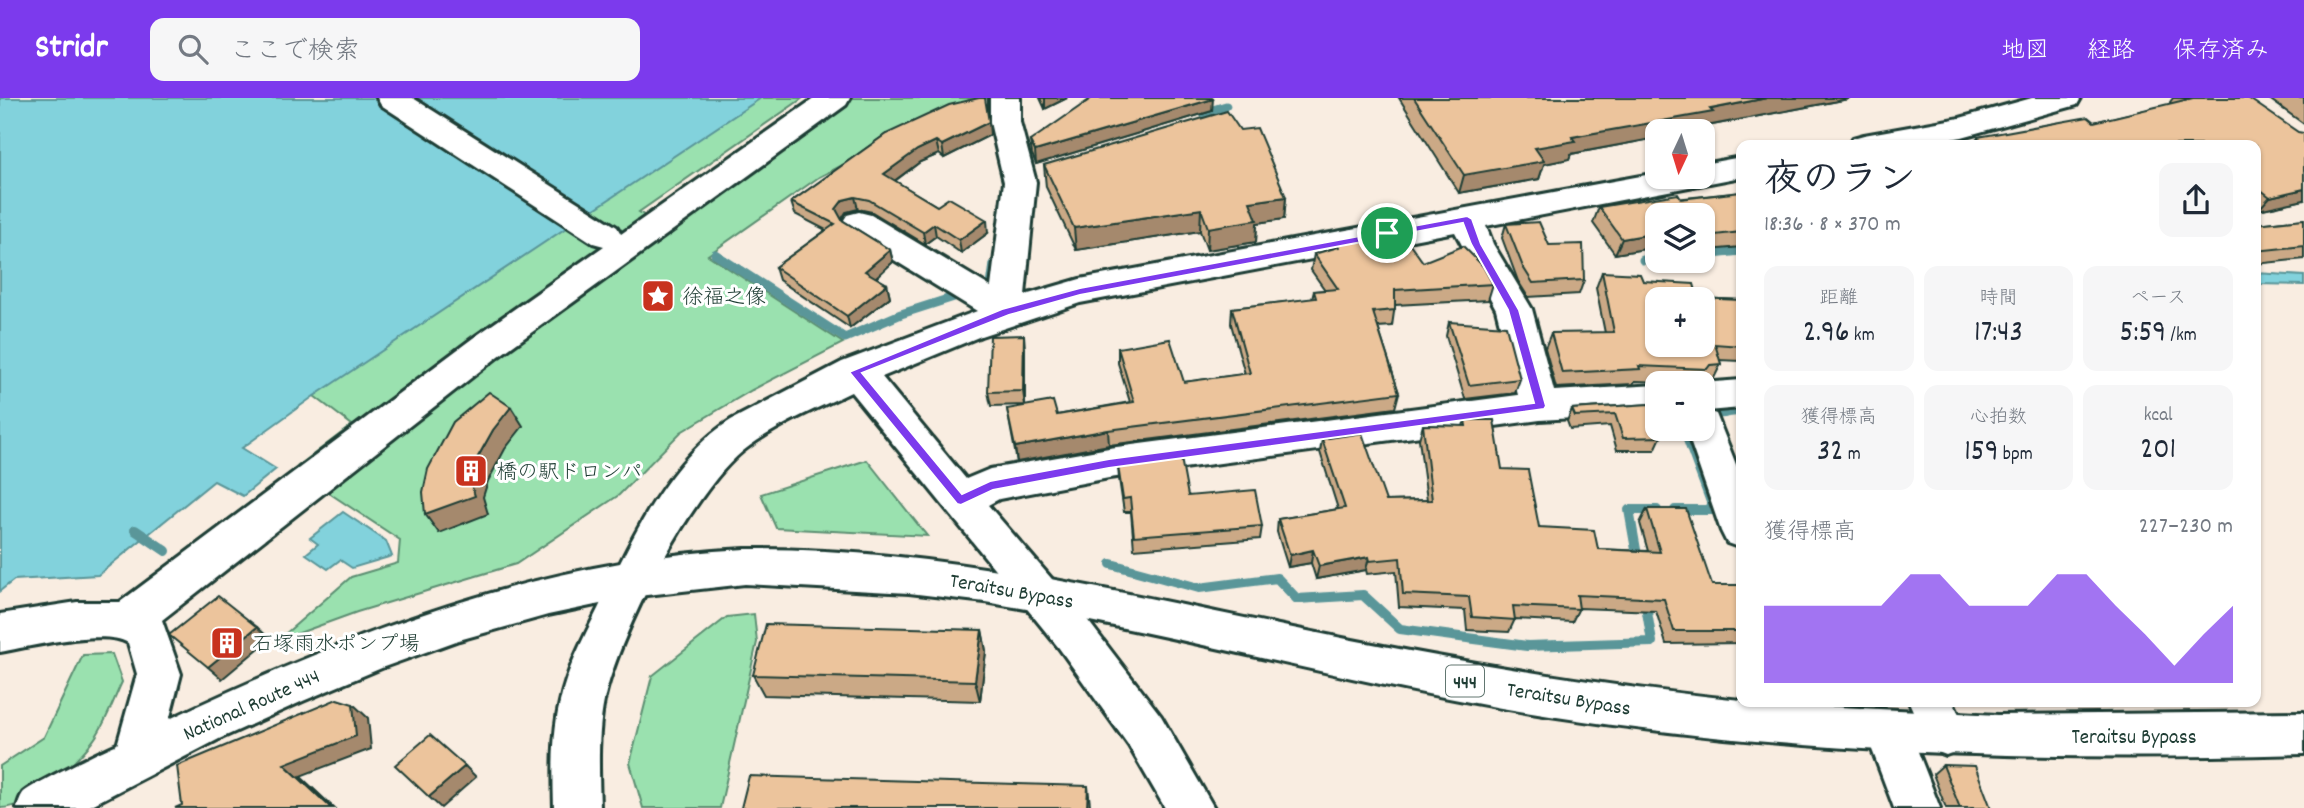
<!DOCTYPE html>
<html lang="ja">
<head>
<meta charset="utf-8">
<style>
	body { margin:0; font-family:Dekko,"Klee One",sans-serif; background:#f6f6f7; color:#1f2937; height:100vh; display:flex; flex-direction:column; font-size:26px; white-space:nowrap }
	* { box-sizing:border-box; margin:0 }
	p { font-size:23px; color:#747a83 }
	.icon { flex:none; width:38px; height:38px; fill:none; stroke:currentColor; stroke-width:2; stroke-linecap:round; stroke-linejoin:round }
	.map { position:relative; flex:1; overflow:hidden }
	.details { position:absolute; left:1736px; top:42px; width:525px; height:567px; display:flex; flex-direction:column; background:#fff; border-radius:14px; box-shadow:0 2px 5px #0004 }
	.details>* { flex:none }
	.needle { width:46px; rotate:184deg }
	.controls { position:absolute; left:1645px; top:21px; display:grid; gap:14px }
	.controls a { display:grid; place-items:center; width:70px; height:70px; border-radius:14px; background:#fff; box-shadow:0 2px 5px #0004; font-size:35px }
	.pin { position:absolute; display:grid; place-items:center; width:60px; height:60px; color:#fff; margin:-30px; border:4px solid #fff; border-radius:50%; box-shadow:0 2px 7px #0007 }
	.round { display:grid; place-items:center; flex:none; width:74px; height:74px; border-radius:14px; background:#f6f6f7 }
	.headline { display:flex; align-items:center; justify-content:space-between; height:119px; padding:0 28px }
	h1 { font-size:38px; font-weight:600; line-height:52px }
	.stats { display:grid; grid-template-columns:repeat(3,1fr); gap:10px; height:119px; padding:7px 28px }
	.stats div { display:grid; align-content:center; border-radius:14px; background:#f6f6f7; text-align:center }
	.stats b { font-size:30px; font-weight:600 }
	.stats small { font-size:19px; font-weight:400 }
	.stats p { font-size:19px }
	.chart { height:196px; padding:14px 28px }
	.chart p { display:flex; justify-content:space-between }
	.chart svg { width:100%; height:126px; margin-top:7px; fill:#7c3aed; opacity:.7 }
	header { display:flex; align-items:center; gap:42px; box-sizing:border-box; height:98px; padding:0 35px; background:#7c3aed; color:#fff }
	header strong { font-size:33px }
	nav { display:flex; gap:38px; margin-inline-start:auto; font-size:24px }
	.search { width:490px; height:63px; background:#f6f6f7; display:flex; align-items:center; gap:18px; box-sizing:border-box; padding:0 24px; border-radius:14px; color:#747a83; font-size:26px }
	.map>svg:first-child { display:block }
	.green { fill:#9ae1af; stroke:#5c8f72; stroke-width:2 }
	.water { fill:#82d2dc; stroke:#5a9699; stroke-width:2 }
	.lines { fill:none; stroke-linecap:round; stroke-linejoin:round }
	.stream-far1 { stroke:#5a9699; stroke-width:9 }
	.stream { stroke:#5a9699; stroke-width:10 }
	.minor-casing { stroke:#1f3d34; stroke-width:6 }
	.highway-casing { stroke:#1f3d34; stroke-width:6 }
	.minor { fill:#fff; fill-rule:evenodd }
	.highway { fill:#fff; fill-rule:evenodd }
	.wall { fill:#cba986; stroke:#1f3d34; stroke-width:2 }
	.shaded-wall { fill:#a5896d; stroke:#1f3d34; stroke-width:2 }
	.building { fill:#ecc49c; stroke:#1f3d34; stroke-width:2; fill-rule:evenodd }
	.route { fill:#7c3aed; stroke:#fff; stroke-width:2; fill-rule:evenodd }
	.labels { text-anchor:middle; stroke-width:6; stroke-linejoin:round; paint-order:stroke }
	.shield { fill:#fff; stroke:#627771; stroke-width:2 }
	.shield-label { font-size:19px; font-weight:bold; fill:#1f3d34 }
	.poi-label { font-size:21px; fill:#1f3d34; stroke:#fff; text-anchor:start }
	.street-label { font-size:21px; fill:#1f3d34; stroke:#fff }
</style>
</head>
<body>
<header>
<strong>Stridr</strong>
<div class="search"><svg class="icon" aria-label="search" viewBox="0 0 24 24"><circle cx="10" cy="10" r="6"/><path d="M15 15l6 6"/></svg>ここで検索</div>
<nav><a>地図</a><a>経路</a><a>保存済み</a></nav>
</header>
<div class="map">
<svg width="2304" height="710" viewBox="0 0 2304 710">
	<rect width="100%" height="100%" fill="#f9ede1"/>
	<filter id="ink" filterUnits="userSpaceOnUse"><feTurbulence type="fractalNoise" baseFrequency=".0143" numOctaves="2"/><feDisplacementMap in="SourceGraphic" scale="14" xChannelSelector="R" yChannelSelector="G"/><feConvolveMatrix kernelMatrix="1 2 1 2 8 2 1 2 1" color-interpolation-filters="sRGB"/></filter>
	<g filter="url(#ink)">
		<g class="green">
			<polygon points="710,0 803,0 639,114 666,131 853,0 994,0 969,2 819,79 708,157 843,245 752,292 681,334 619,397 516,466 357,514 277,543 351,479 398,465 400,442 332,397 298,368 352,327 314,298"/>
			<polygon points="867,362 927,438 776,430 761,396"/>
			<polygon points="754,516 757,544 720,710 643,710 630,665 652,578 727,519"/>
			<path d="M 112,556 L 122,584 C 113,603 105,628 92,644 C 72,668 32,710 0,710 L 0,668 L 44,639 L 83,557 Z"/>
		</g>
		<g class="water">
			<polygon points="0,0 761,0 314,298 242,350 276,371 243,398 214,383 98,477 14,482 0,493"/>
			<polygon points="2256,175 2304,178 2304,187 2256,186"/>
			<polygon points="343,414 386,443 392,458 352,470 340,462 328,471 306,456 318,446 310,440"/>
		</g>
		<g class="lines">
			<g class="stream-far1">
				<polyline points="1203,15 1226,8"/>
				<polyline points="715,156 845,240 901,216 954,199"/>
				<polyline points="1703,157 1741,153"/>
				<polyline points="1643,162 1657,161"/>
				<polyline points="991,187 994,166"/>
				<polyline points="1708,317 1741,313"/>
			</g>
			<g class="stream">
				<polyline points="1703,317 1724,315"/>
				<polyline points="1675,412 1714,412 1684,331"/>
				<polyline points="135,432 166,453"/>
				<polyline points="1638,463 1629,412 1657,412"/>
				<polyline points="1111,466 1199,490 1277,480 1297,501 1363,497 1400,531 1527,548 1652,544 1645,502"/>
			</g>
			<defs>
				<g id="minor">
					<path d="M 377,0 L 413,0 L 617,129 L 621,136 L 815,0 L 850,0 L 846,7 L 499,258 L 162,522 L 181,576 L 160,658 L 153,673 L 137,679 L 121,673 L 114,658 L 137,576 L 128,545 C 104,530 29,549 0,554 L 0,516 L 77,504 L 120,504 L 473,240 L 604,148 L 593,145 L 381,7 Z"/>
					<path d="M 990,0 L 1020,0 L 1020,24 L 1036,84 L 1025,197 L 1080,181 L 1657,75 L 1657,79 L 1703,79 L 1703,66 L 1741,59 L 1741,79 L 1486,128 L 1493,146 L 1532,211 L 1554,293 L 1657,287 L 1657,315 L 1540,322 L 1109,380 L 999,401 L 988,407 L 1089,524 L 1161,618 L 1214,710 L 1165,710 L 1129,648 L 1059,550 L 851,294 C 816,311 774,328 743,353 C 691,395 618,537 604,603 C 597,638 599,675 600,710 L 554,710 C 553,675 552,638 560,604 C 567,571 583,541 598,511 C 630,444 666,363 731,322 L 842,264 L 977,213 L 847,133 L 842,125 L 847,117 L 859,114 L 871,117 L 991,189 L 1004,84 L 990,24 ZM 1455,134 L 1496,211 L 1518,297 L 1109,350 L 990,371 L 966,381 L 882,279 L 981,238 L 1080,205 Z"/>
					<polygon points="2032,0 2081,0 2077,7 1962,39 1916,47 1848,47 1853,40 1864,37 1960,20"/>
					<polygon points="1741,282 1741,310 1707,313 1716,316 1741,379 1741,450 1727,445 1721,433 1686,331 1703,331 1702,285"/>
					<polygon points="1909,604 1953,604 1969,636 1962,651 1946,657 1930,651"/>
					<polygon points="1888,612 1904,618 1940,710 1894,710 1865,633 1872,618"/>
				</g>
				<path id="highway" d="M 745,451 C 929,449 1108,492 1288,529 C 1438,560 1589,587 1741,602 L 1741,604 L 1998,617 L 2304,614 L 2304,656 C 2050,663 1802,657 1550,618 C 1360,588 1175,535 985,504 L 909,495 L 745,486 L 638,498 L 548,517 L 459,542 L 384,569 L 303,603 L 219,641 L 86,710 L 17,710 C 18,706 20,699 23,695 C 30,687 110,649 126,642 C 319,548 528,461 745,451 Z"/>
			</defs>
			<use href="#minor" class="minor-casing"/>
			<use href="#highway" class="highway-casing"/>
			<use href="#minor" class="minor"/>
			<use href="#highway" class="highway"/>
		</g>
		<g class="wall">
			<polygon points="1040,0 1067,0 1045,11"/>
			<polygon points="1399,0 1849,0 1848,1 1707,28 1705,32 1698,33 1657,33 1657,40 1571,56 1569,61 1544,66 1539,81 1459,95"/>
			<polygon points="2173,0 2248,0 2304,102 2258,112 2256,110 2256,47 1972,47 1978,39 2094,24 2171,6 2170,4"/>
			<polygon points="2268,0 2304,0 2304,26"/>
			<polygon points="1212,13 1036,66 1032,56 1030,43"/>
			<polygon points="1240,32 1286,99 1284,121 1257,125 1256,144 1207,152 1200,133 1076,152 1046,89 1044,67"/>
			<polygon points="886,36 990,37 944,60 939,56 920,64 895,83 937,108 988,135 961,155 936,138 925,146 872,114 858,111 846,114 842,122 890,152 893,164 876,180 887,186 890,199 850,230 779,182 775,169 826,132 795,116 791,104"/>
			<polygon points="1741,94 1741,149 1708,152 1703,145 1703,117 1657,117 1657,149 1615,156 1593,125 1599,109"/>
			<polygon points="2304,121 2304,161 2256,166 2256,126"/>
			<polygon points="1506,126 1549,147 1584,182 1579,196 1528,199 1518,183 1502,140"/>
			<polygon points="1337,146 1423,164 1493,186 1488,202 1395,207 1392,228 1378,229 1399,295 1395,310 1109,347 1017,364 1007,311 1057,317 1130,304 1118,265 1118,250 1184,284 1245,276 1231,226 1232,210 1312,201 1314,193 1325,192 1311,172 1314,156 1336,149"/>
			<polygon points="1602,174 1643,183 1698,200 1741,202 1741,263 1719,262 1721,266 1713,282 1702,282 1700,285 1635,283 1633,286 1556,290 1545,250 1551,235 1605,235 1596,190"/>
			<polygon points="1449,224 1520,281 1515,295 1465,301 1446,238"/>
			<polygon points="1025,251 1025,307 991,308 988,294"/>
			<polygon points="1650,306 1661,339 1655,352 1617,352 1610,328 1570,331 1567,323 1572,311"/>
			<polygon points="1465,322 1502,371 1539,429 1598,451 1648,453 1640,425 1647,411 1712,487 1741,487 1741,545 1666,546 1656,513 1579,510 1572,524 1515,521 1509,534 1467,532 1465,512 1399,509 1396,473 1367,476 1366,472 1316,481 1311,465 1288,469 1277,434 1278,421 1338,411 1320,354 1322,341 1386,403 1427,402 1419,341 1423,327 1463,328"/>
			<polygon points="1118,368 1262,428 1260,441 1134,451 1131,414 1124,414 1119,381"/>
			<polygon points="982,532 986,553 980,603 764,597 753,577"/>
			<polygon points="1943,667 1991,710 1946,710 1933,676"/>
		</g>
		<g class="shaded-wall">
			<polygon points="1045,0 1067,0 1045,11"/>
			<polygon points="1767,0 1849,0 1848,1 1707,28 1705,32 1698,33 1657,33 1657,40 1571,56 1569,61 1544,66 1539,81 1459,95 1464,77 1535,50 1572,39"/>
			<polygon points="1213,1 1212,13 1036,66 1035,53"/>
			<polygon points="989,24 990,37 944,60 942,47"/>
			<polygon points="936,43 939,56 920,64 886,89 884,76 917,52"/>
			<polygon points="2304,91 2304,102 2258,112 2270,99"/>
			<polygon points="855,99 858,111 846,114 840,124 836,111 843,102"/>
			<polygon points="1286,99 1284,121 1257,125 1256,144 1207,152 1208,130 1250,104"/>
			<polygon points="1201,111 1200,133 1076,152 1074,130"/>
			<polygon points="987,122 988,135 961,155 959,142"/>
			<polygon points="934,126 936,138 925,146 923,134"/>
			<polygon points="1708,126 1703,137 1703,127"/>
			<polygon points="1657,135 1657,149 1615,156 1622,141"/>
			<polygon points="890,152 893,164 868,186 865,173"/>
			<polygon points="887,186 890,199 850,230 847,218"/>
			<polygon points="1024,237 1025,251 1025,307 1023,293"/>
			<polygon points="511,309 523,328 505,351 488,383 483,399 488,416 439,435 425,416 469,380 475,364 493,332"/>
			<polygon points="1108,332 1109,347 1017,364 1015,349"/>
			<polygon points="1313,452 1311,465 1288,469 1290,457"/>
			<polygon points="1369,459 1366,472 1316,481 1319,468"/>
			<polygon points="257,529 270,541 222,581 208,569"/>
			<polygon points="982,532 986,553 980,603 975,583"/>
			<polygon points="353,606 368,620 371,651 300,678 334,710 331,710 284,666"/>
			<polygon points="465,668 476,679 441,710 429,699"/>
			<polygon points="1088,688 1090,707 1090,710 1087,710"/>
		</g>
		<g class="building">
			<polygon points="979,0 985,0 989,24 942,47 936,43 917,52 884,76 937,108 949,100 987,122 959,142 934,126 923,134 869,102 855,99 843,102 836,111 842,122 890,152 865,173 887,186 847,218 775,169 835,126 791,104 886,36 949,7"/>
			<polygon points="1092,0 1212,0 1213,1 1035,53 1030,43"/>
			<polygon points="1414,0 1767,0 1710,11 1713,14 1572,39 1575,43 1535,50 1544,63 1464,77"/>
			<polygon points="2193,0 2248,0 2298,34 2304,35 2304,91 2270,99 2256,88 2256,47 1979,47 1978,39 2088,19 2094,24"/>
			<polygon points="1227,13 1240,32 1257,30 1286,99 1250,104 1257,122 1208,130 1201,111 1074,130 1044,67"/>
			<polygon points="1741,94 1741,134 1715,137 1708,126 1703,127 1703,117 1657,117 1657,135 1622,141 1599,109 1678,96 1681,101"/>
			<polygon points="2304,121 2304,148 2256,153 2256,126"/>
			<polygon points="1539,124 1549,147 1583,146 1584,182 1533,185 1523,169 1506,126"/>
			<polygon points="1400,132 1423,164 1463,148 1483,168 1493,186 1395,192 1395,212 1373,214 1399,295 1108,332 1015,349 1007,311 1053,303 1057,317 1134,304 1118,250 1170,241 1184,284 1250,275 1232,210 1316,200 1314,193 1338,191 1314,156 1339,149 1337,146"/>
			<path d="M 1602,174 L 1640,176 L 1643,183 L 1694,186 L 1698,200 L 1741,202 L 1741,248 L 1715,246 L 1721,266 L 1710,267 L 1707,271 L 1639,268 L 1640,271 L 1562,275 L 1551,235 L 1614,234 ZM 1657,201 L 1703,201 L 1703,247 L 1657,247 Z"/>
			<polygon points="1449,224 1506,228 1520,281 1469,287"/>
			<polygon points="1024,237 1023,293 988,294 990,238"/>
			<polygon points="489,294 511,309 493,332 475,364 469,380 475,398 425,416 423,394 428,371 453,324"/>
			<polygon points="1650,306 1657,327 1657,331 1658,331 1661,339 1623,340 1615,316 1575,318 1572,311"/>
			<polygon points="1465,322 1494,322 1502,371 1528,372 1539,429 1594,432 1598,451 1660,454 1647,411 1686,411 1712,487 1741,487 1741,533 1674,533 1664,501 1577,497 1579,511 1513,508 1515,522 1472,519 1469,499 1403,496 1400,460 1370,463 1369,459 1319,468 1313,452 1290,457 1278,421 1345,410 1322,341 1362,335 1386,403 1432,402 1423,327 1466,328"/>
			<polygon points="1181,360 1188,398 1255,392 1262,428 1134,438 1130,400 1123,401 1118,368"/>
			<polygon points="218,498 257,529 208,569 169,537"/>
			<polygon points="766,526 982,532 975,583 753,577"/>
			<polygon points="337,601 353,606 356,638 284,666 331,710 175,710 182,707 177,668"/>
			<polygon points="430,637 465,668 429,699 395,667"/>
			<polygon points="1943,667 1975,668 1991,710 1960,710"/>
			<polygon points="749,678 1088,688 1087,710 741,710"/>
		</g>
	</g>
	<path class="route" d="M 1467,118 L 1472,121 L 1481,146 L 1519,212 L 1546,308 L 1544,311 L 1109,370 L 993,392 L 961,407 L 957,406 L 849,274 L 1002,211 L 1080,190 ZM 1463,125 L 1471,146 L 1508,212 L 1534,305 L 1109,361 L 990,383 L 962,396 L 862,275 L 1009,217 L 1080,197 Z"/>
	<defs>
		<symbol id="sight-square" viewBox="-11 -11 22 22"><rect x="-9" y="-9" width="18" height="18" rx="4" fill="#c8321e" stroke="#fff"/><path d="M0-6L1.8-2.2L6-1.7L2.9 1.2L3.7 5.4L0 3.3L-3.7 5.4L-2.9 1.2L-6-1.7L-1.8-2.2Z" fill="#fff"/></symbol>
		<symbol id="building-square" viewBox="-11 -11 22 22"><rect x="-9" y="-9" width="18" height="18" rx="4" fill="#c8321e" stroke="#fff"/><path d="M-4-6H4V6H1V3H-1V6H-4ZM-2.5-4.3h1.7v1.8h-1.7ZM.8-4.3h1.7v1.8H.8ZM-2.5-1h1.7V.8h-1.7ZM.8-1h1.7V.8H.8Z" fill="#fff"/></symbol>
	</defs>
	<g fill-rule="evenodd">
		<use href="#sight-square" x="639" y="179" width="38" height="38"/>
		<use href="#building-square" x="452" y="354" width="38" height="38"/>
		<use href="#building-square" x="208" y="526" width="38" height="38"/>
	</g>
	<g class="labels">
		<rect class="shield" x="1446" y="567.5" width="38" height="31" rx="5"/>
		<g class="shield-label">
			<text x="1465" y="590">444</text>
		</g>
		<g class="poi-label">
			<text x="682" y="205">徐福之像</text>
			<text x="496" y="380">橋の駅ドロンパ</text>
			<text x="252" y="552">石塚雨水ポンプ場</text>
		</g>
		<g class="street-label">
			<text transform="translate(1012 492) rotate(10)" y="7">Teraitsu Bypass</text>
			<text transform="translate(1569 600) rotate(9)" y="7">Teraitsu Bypass</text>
			<text transform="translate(251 606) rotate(-24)" y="7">National Route 444</text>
			<text x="2134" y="645">Teraitsu Bypass</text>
		</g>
	</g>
</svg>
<div class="controls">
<a><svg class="needle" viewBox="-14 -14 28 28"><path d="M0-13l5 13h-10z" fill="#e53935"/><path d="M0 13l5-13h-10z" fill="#747a83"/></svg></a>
<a><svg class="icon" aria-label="layers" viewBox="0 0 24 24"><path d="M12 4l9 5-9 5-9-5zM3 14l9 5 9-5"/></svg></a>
<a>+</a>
<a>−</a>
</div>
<div class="pin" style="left:1387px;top:135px;background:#1e9e55"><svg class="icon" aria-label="arrive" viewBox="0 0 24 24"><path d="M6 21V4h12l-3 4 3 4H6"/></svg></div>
<section class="details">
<div class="headline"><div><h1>夜のラン</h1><p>18:36 · 8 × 370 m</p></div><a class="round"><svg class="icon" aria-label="share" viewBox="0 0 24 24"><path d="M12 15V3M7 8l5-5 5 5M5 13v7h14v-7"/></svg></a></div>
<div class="stats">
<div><p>距離</p><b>2.96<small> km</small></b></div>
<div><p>時間</p><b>17:43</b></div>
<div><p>ペース</p><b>5:59<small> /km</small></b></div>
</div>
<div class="stats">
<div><p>獲得標高</p><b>32<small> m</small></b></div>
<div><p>心拍数</p><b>159<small> bpm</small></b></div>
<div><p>kcal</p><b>201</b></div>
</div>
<div class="chart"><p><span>獲得標高</span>227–230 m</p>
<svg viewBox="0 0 160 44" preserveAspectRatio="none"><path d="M0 44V17L10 17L20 17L30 17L40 17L50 6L60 6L70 17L80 17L90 17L100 6L110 6L120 17L130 27L140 38L150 27L160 17V44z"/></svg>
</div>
</section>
</div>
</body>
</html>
